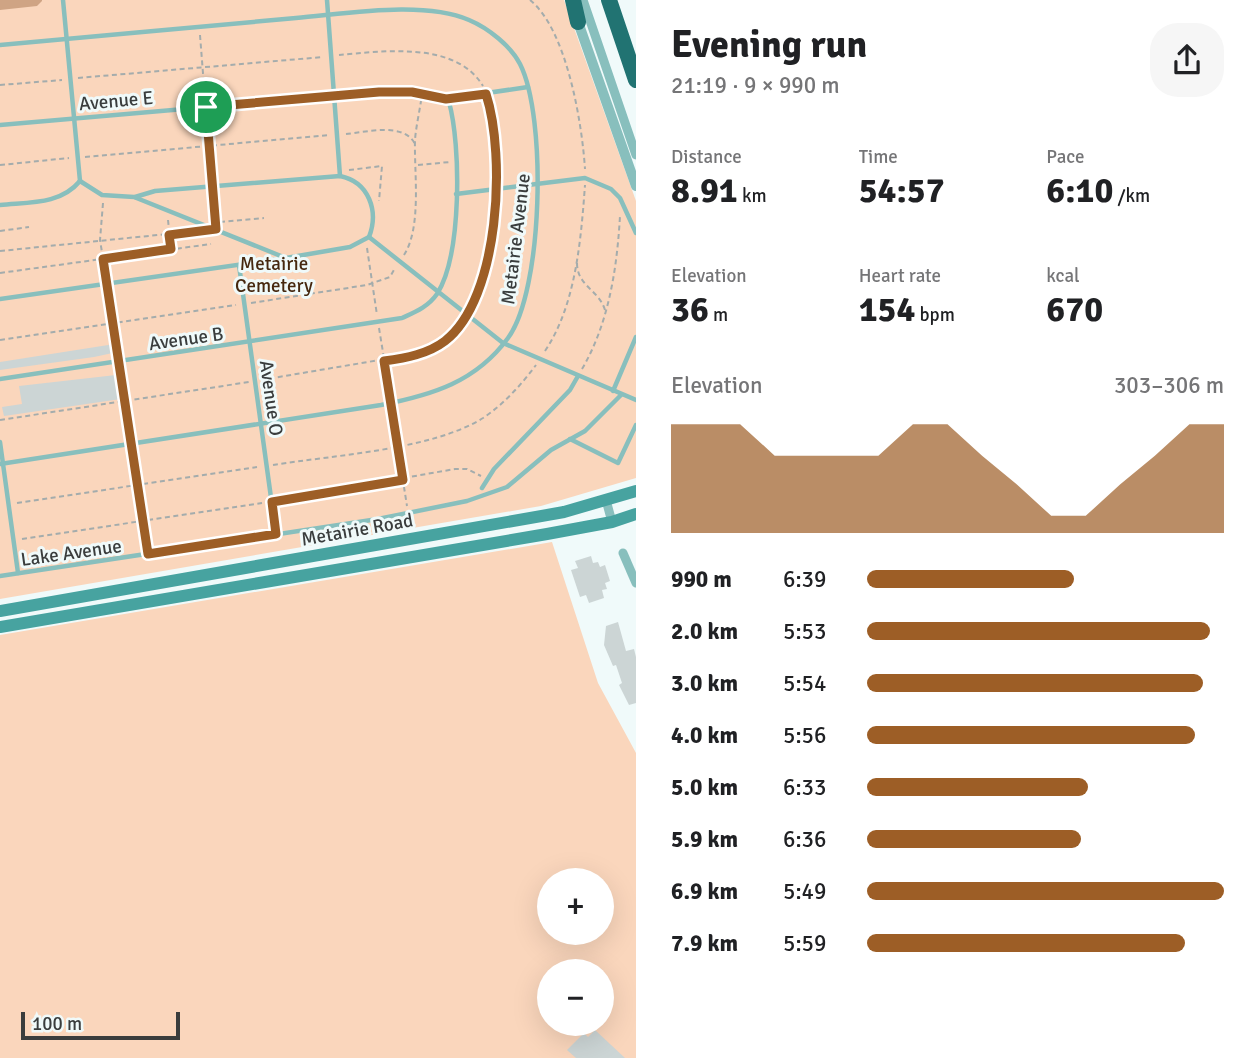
<!DOCTYPE html>
<html lang="en">
<head>
<meta charset="utf-8">
<style>
	body { margin:0; font-family:Signika,sans-serif; background:#f6f6f6; color:#202124; height:100vh; display:flex; flex-direction:column; font-size:26px; white-space:nowrap }
	* { box-sizing:border-box; margin:0 }
	p { font-size:23px; color:#757577 }
	.icon { flex:none; width:38px; height:38px; fill:none; stroke:currentColor; stroke-width:2; stroke-linecap:round; stroke-linejoin:round }
	.map { position:relative; flex:1; overflow:hidden }
	.panel { display:flex; flex-direction:column; background:#fff; width:623px }
	.panel>* { flex:none }
	.controls { position:absolute; left:537px; top:868px; display:grid; gap:14px }
	.controls a { display:grid; place-items:center; width:77px; height:77px; border-radius:50%; background:#fff; box-shadow:0 7px 28px #0002; font-size:35px }
	.scale { position:absolute; left:21px; bottom:18px; width:159px; box-sizing:border-box; padding-left:7px; border:4px solid #3a3d3d; border-top:0; font-size:19px; line-height:24px; white-space:nowrap; color:#3a3d3d; -webkit-text-stroke:5px #f0fafa; paint-order:stroke }
	.pin { position:absolute; display:grid; place-items:center; width:60px; height:60px; color:#fff; margin:-30px; border:4px solid #fff; border-radius:50%; box-shadow:0 2px 7px #0007 }
	.round { display:grid; place-items:center; flex:none; width:74px; height:74px; border-radius:28px; background:#f6f6f6 }
	.overview { display:flex; align-items:center; justify-content:space-between; height:119px; padding:0 35px }
	h1 { font-size:38px; font-weight:700; line-height:52px }
	.metrics { display:grid; grid-template-columns:repeat(3,1fr); gap:10px; height:119px; padding:7px 35px }
	.metrics div { display:grid; align-content:center }
	.metrics b { font-size:35px; font-weight:700 }
	.metrics small { font-size:19px; font-weight:400 }
	.metrics p { font-size:19px }
	.chart { height:196px; padding:14px 35px }
	.chart p { display:flex; justify-content:space-between }
	.chart svg { width:100%; height:126px; margin-top:7px; fill:#9d5e26; opacity:.7 }
	ul { padding:0 35px; list-style:none; font-size:23px }
	li { display:grid; grid-template-columns:112px 84px 1fr; align-items:center; height:52px }
	li i { height:18px; border-radius:9px; background:#9d5e26 }
	main { display:flex; flex:1; min-height:0 }
	.map>svg:first-child { display:block }
	.green { fill:#fad6bc; fill-rule:evenodd }
	.water { fill:#cfa484 }
	.building { fill:#ccd5d5 }
	.lines { fill:none; stroke-linecap:round; stroke-linejoin:round }
	.path { stroke:#a4acac; stroke-width:2; stroke-dasharray:5 3.5; stroke-linecap:butt }
	.service { stroke:#88bfbd; stroke-width:4.5 }
	.minor { stroke:#88bfbd; stroke-width:9 }
	.tertiary { stroke:#88bfbd; stroke-width:10 }
	.secondary { stroke:#47a3a0; stroke-width:12 }
	.motorway { stroke:#217372; stroke-width:16 }
	.route-casing { stroke:#fff; stroke-width:14 }
	.route { stroke:#9d5e26; stroke-width:9 }
	.labels { text-anchor:middle; stroke-width:6; stroke-linejoin:round; paint-order:stroke }
	.street-label { font-size:19px; fill:#3a3d3d; stroke:#f0fafa }
	.park-label { font-size:19px; fill:#46280f; stroke:#f0fafa }
</style>
</head>
<body>
<main>
<div class="map">
<svg width="636" height="1058" viewBox="0 0 636 1058">
	<rect width="100%" height="100%" fill="#f0fafa"/>
	<g class="green">
		<polygon points="0,0 564,0 636,201 636,478 541,506 0,599"/>
		<path d="M 552,542 L 598,683 L 636,753 L 636,1058 L 0,1058 L 0,635 ZM 550,880 L 602,880 L 602,933 L 550,933 ZM 550,971 L 602,971 L 602,1024 L 550,1024 Z"/>
	</g>
	<polygon class="water" points="0,0 42,0 42,1 37,6 0,10"/>
	<g class="building">
		<polygon points="121,343 122,351 94,357 0,370 0,362"/>
		<polygon points="116,375 121,399 4,416 2,407 22,404 19,386"/>
		<polygon points="591,556 593,563 598,562 600,567 605,565 610,581 605,583 607,589 602,590 604,598 589,603 586,595 580,597 571,570 578,568 575,561"/>
		<polygon points="618,622 626,651 634,649 636,657 636,703 629,705 619,685 622,683 616,665 613,666 604,645 606,626"/>
		<polygon points="595,1030 625,1058 576,1058 567,1050 584,1033 588,1037"/>
	</g>
	<g class="lines">
		<g class="path">
			<path d="M 530,0 C 567,30 582,123 585,169"/>
			<polyline points="200,35 205,99"/>
			<path d="M 339,55 C 384,51 456,41 483,86"/>
			<polyline points="78,78 323,57"/>
			<polyline points="0,85 62,80"/>
			<polyline points="489,101 496,159 495,183"/>
			<polyline points="207,115 212,179"/>
			<path d="M 346,134 C 367,132 404,122 415,144"/>
			<polyline points="85,157 330,135"/>
			<polyline points="0,165 69,158"/>
			<polyline points="418,165 450,162"/>
			<polyline points="349,170 382,166 379,201"/>
			<polyline points="213,195 216,221"/>
			<polyline points="103,203 100,240 106,277"/>
			<polyline points="168,220 171,249"/>
			<polyline points="220,222 264,218"/>
			<polyline points="0,231 29,227"/>
			<polyline points="367,248 377,315"/>
			<polyline points="0,251 197,231"/>
			<path d="M 404,255 C 422,227 414,172 415,140 C 416,127 419,114 421,101"/>
			<path d="M 577,263 C 577,286 599,290 605,310"/>
			<polyline points="0,273 211,244"/>
			<polyline points="108,293 117,353"/>
			<polyline points="251,303 367,285 390,277 395,268"/>
			<path d="M 471,309 C 490,278 492,234 494,199"/>
			<polyline points="379,328 390,395"/>
			<polyline points="0,340 236,305"/>
			<path d="M 545,351 C 576,305 581,239 585,185"/>
			<polyline points="120,369 130,436"/>
			<path d="M 582,369 C 609,323 617,268 620,216"/>
			<polyline points="261,380 427,352 445,341 462,322"/>
			<polyline points="392,411 407,506"/>
			<polyline points="0,420 249,382"/>
			<polyline points="132,452 147,547"/>
			<path d="M 273,465 C 334,455 432,450 483,418 C 504,404 521,385 536,365"/>
			<polyline points="278,500 455,469 467,469 481,476"/>
			<polyline points="17,503 257,467"/>
			<polyline points="22,539 262,503"/>
		</g>
		<g class="service">
			<polyline points="63,0 80,181"/>
			<polyline points="327,0 340,176"/>
			<path d="M 0,45 C 99,36 197,27 296,18 C 345,14 423,0 469,20 C 488,28 511,46 520,64 C 547,117 543,291 508,338 C 476,382 432,395 381,405 L 0,464"/>
			<polyline points="446,99 528,87"/>
			<path d="M 0,125 L 379,92 L 412,92 L 449,102 C 461,145 462,255 437,294 C 428,307 415,312 402,318 L 0,379"/>
			<polyline points="80,181 102,195 134,197 286,258 350,247 369,237 503,343 636,400"/>
			<polyline points="456,194 585,178 611,189 620,198 636,233"/>
			<path d="M 135,197 L 155,191 L 340,176 C 369,182 379,211 369,237"/>
			<path d="M 0,205 C 29,202 60,205 80,181"/>
			<polyline points="239,265 276,534"/>
			<polyline points="0,299 285,258"/>
			<polyline points="613,391 636,337"/>
			<polyline points="570,439 618,463 636,425"/>
			<polyline points="0,442 18,573"/>
			<polyline points="482,488 494,469 570,390 578,376"/>
			<polyline points="0,576 378,519 467,501 507,487 551,450 585,431 621,395"/>
		</g>
		<g class="minor">
			<polyline points="583,0 636,155"/>
			<polyline points="606,500 612,522"/>
			<polyline points="623,553 636,583"/>
		</g>
		<polyline class="tertiary" points="578,22 636,186"/>
		<g class="secondary">
			<polyline points="0,611 564,512 636,491"/>
			<polyline points="0,627 547,534 612,522 636,514"/>
		</g>
		<g class="motorway">
			<polyline points="573,0 578,22"/>
			<polyline points="609,0 636,80"/>
		</g>
	</g>
	<g class="lines">
		<defs>
			<path id="route" d="M 379,92 L 412,92 L 446,99 L 486,94 C 506,156 500,298 445,341 C 428,354 406,358 384,361 L 403,480 L 272,502 L 276,534 L 148,554 L 103,259 L 171,249 L 169,235 L 216,229 L 206,107 Z"/>
		</defs>
		<use href="#route" class="route-casing"/>
		<use href="#route" class="route"/>
	</g>
	<g class="labels">
		<g class="street-label">
			<text transform="translate(116 100) rotate(-5)" y="7">Avenue E</text>
			<text transform="translate(515 239) rotate(-83)" y="7">Metairie Avenue</text>
			<text transform="translate(186 338) rotate(-8)" y="7">Avenue B</text>
			<text transform="translate(272 398) rotate(82)" y="7">Avenue O</text>
			<text transform="translate(357 529) rotate(-10)" y="7">Metairie Road</text>
			<text transform="translate(71 552) rotate(-8)" y="7">Lake Avenue</text>
		</g>
		<g class="park-label">
			<text x="274" y="270">Metairie<tspan x="274" dy="22">Cemetery</tspan></text>
		</g>
	</g>
</svg>
<div class="controls">
<a>+</a>
<a>−</a>
</div>
<div class="scale">100 m</div>
<div class="pin" style="left:206px;top:107px;background:#1e9e55"><svg class="icon" aria-label="arrive" viewBox="0 0 24 24"><path d="M6 21V4h12l-3 4 3 4H6"/></svg></div>
</div>
<section class="panel">
<div class="overview"><div><h1>Evening run</h1><p>21:19 · 9 × 990 m</p></div><a class="round"><svg class="icon" aria-label="share" viewBox="0 0 24 24"><path d="M12 15V3M7 8l5-5 5 5M5 13v7h14v-7"/></svg></a></div>
<div class="metrics">
<div><p>Distance</p><b>8.91<small> km</small></b></div>
<div><p>Time</p><b>54:57</b></div>
<div><p>Pace</p><b>6:10<small> /km</small></b></div>
</div>
<div class="metrics">
<div><p>Elevation</p><b>36<small> m</small></b></div>
<div><p>Heart rate</p><b>154<small> bpm</small></b></div>
<div><p>kcal</p><b>670</b></div>
</div>
<div class="chart"><p><span>Elevation</span>303–306 m</p>
<svg viewBox="0 0 160 44" preserveAspectRatio="none"><path d="M0 44V6L10 6L20 6L30 17L40 17L50 17L60 17L70 6L80 6L90 17L100 27L110 38L120 38L130 27L140 17L150 6L160 6V44z"/></svg>
</div>
<ul>
<li><b>990 m</b>6:39<i style="width:58%"></i></li>
<li><b>2.0 km</b>5:53<i style="width:96%"></i></li>
<li><b>3.0 km</b>5:54<i style="width:94%"></i></li>
<li><b>4.0 km</b>5:56<i style="width:92%"></i></li>
<li><b>5.0 km</b>6:33<i style="width:62%"></i></li>
<li><b>5.9 km</b>6:36<i style="width:60%"></i></li>
<li><b>6.9 km</b>5:49<i style="width:100%"></i></li>
<li><b>7.9 km</b>5:59<i style="width:89%"></i></li>
</ul>
</section>
</main>
</body>
</html>
